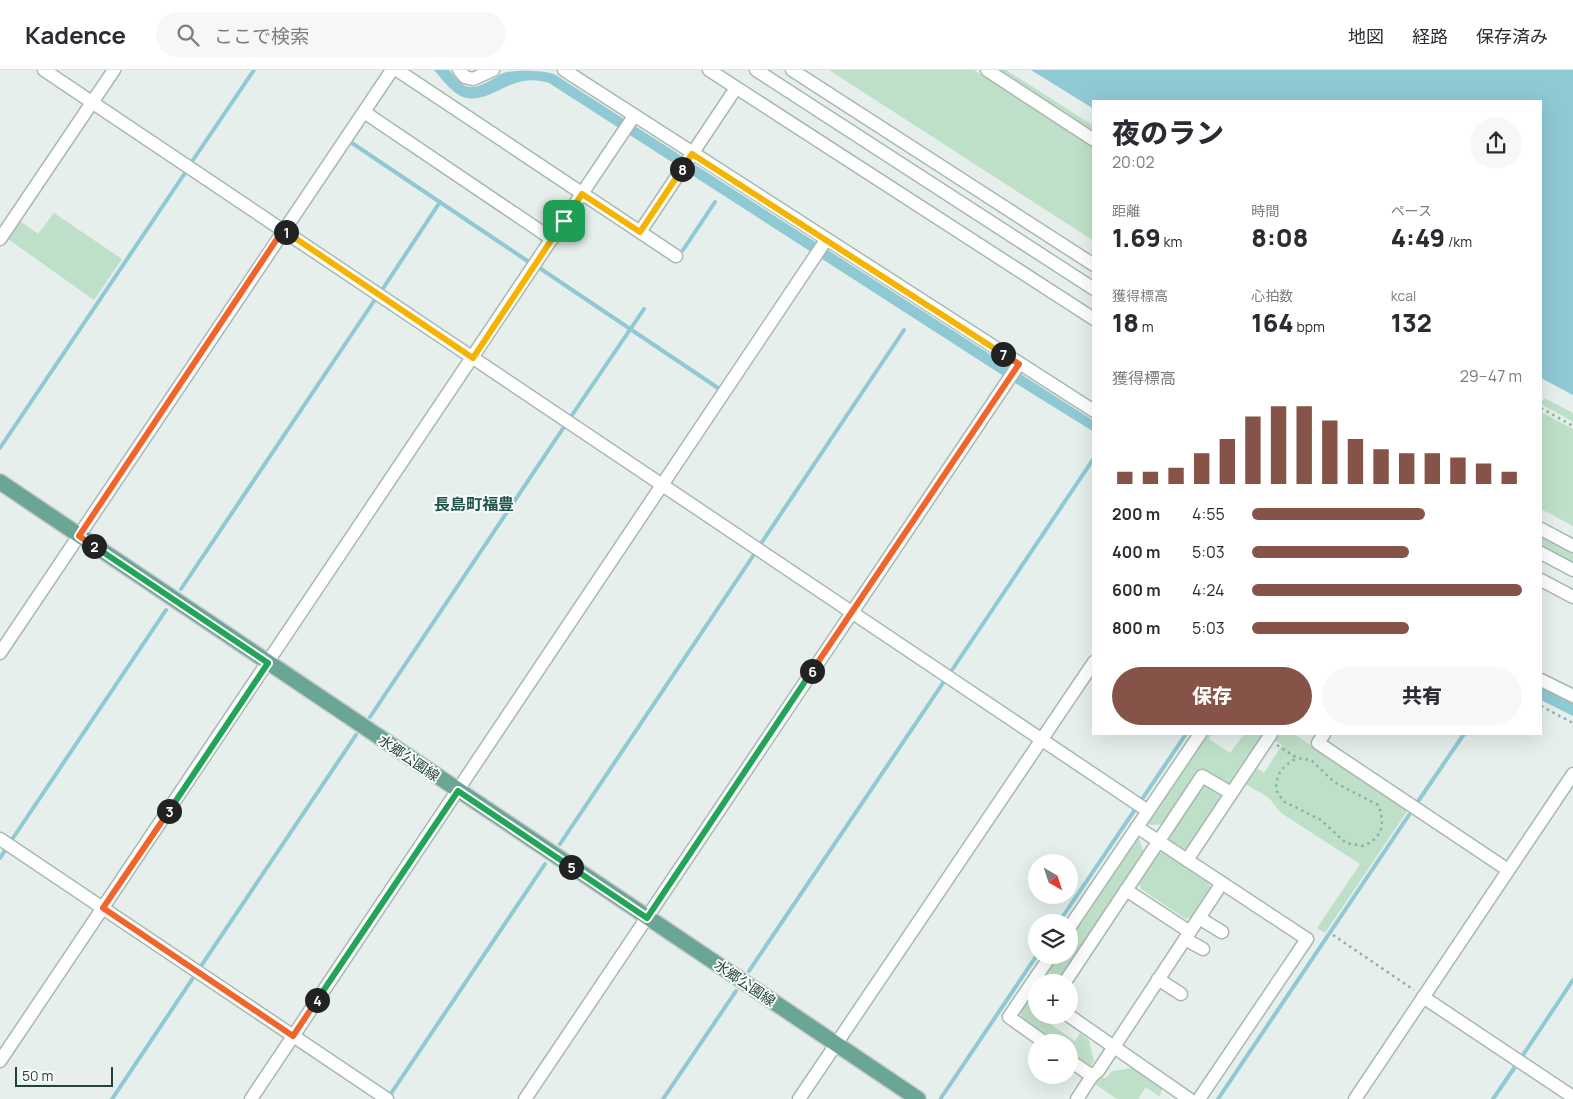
<!DOCTYPE html>
<html lang="ja">
<head>
<meta charset="utf-8">
<style>
	body { margin:0; font-family:Manrope,"Noto Sans JP",sans-serif; background:#f7f7f7; color:#2b2b33; height:100vh; display:flex; flex-direction:column; font-size:19px; white-space:nowrap }
	* { box-sizing:border-box; margin:0 }
	p { font-size:16px; color:#7c7c81 }
	.icon { flex:none; width:28px; height:28px; fill:none; stroke:currentColor; stroke-width:2; stroke-linecap:round; stroke-linejoin:round }
	.map { position:relative; flex:1; overflow:hidden }
	.drawer { position:absolute; left:1092px; top:30px; width:450px; height:635px; display:flex; flex-direction:column; background:#fff; border-radius:0px; box-shadow:0 5px 20px #0002 }
	.drawer>* { flex:none }
	.needle { width:32px; rotate:141deg }
	.tools { position:absolute; left:1028px; top:784px; display:grid; gap:10px }
	.tools a { display:grid; place-items:center; width:50px; height:50px; border-radius:50%; background:#fff; box-shadow:0 5px 20px #0002; font-size:25px }
	.scale { position:absolute; left:15px; bottom:12px; width:98px; box-sizing:border-box; padding-left:5px; border:2px solid #24423a; border-top:0; font-size:14px; line-height:18px; white-space:nowrap; color:#24423a; -webkit-text-stroke:4px #f7fbf9; paint-order:stroke }
	.pin { position:absolute; display:grid; place-items:center; width:42px; height:42px; color:#fff; margin:-21px; border-radius:10px; box-shadow:0 2px 8px #0006 }
	.km { position:absolute; width:25px; height:25px; margin:-12px; border-radius:50%; background:#222; color:#fff; font-size:14px; line-height:25px; text-align:center }
	.round { display:grid; place-items:center; flex:none; width:52px; height:52px; border-radius:26px; background:#f7f7f7 }
	.summary { display:flex; align-items:center; justify-content:space-between; height:85px; padding:0 20px }
	h1 { font-size:28px; font-weight:800; line-height:38px }
	.stats { display:grid; grid-template-columns:repeat(3,1fr); gap:8px; height:85px; padding:5px 20px }
	.stats div { display:grid; align-content:center }
	.stats b { font-size:25px; font-weight:800 }
	.stats small { font-size:14px; font-weight:400 }
	.stats p { font-size:14px }
	.chart { height:140px; padding:10px 20px }
	.chart p { display:flex; justify-content:space-between }
	.chart svg { width:100%; height:90px; margin-top:5px; stroke:#855347; stroke-width:6 }
	.cta { display:flex; gap:10px; margin-top:auto; padding:10px 20px }
	.cta a { flex:1; height:58px; border-radius:30px; background:#855347; color:#fff; font-size:20px; font-weight:800; line-height:58px; text-align:center }
	.cta a+a { background:#f7f7f7; color:#2b2b33 }
	ul { padding:0 20px; list-style:none; font-size:16px }
	li { display:grid; grid-template-columns:80px 60px 1fr; align-items:center; height:38px }
	li i { height:12px; border-radius:6px; background:#855347 }
	header { display:flex; align-items:center; gap:30px; box-sizing:border-box; height:70px; padding:0 25px; background:#fff; border-bottom:1px solid #e1e1e2 }
	header strong { font-size:24px }
	nav { display:flex; gap:28px; margin-inline-start:auto; font-size:18px }
	.search { width:350px; height:45px; background:#f7f7f7; display:flex; align-items:center; gap:12px; box-sizing:border-box; padding:0 18px; border-radius:28px; color:#7c7c81; font-size:19px }
	.map>svg:first-child { display:block }
	.green { fill:#bfe0c8 }
	.water { fill:#8ec9d4 }
	.lines { fill:none; stroke-linecap:round; stroke-linejoin:round }
	.stream { stroke:#8ec9d4; stroke-width:4 }
	.minor-casing { stroke:#a8b8b2; stroke-width:15 }
	.major-casing { stroke:#c2cac8; stroke-width:18 }
	.path { stroke:#86b3a5; stroke-width:2.5; stroke-dasharray:2.5 4; stroke-linecap:butt }
	.minor { stroke:#fff; stroke-width:12 }
	.major { stroke:#6aa596; stroke-width:15 }
	.split-1-casing { stroke:#fff; stroke-width:10 }
	.split-2-casing { stroke:#fff; stroke-width:10 }
	.split-3-casing { stroke:#fff; stroke-width:10 }
	.split-4-casing { stroke:#fff; stroke-width:10 }
	.split-5-casing { stroke:#fff; stroke-width:10 }
	.split-6-casing { stroke:#fff; stroke-width:10 }
	.split-7-casing { stroke:#fff; stroke-width:10 }
	.split-8-casing { stroke:#fff; stroke-width:10 }
	.split-9-casing { stroke:#fff; stroke-width:10 }
	.split-1 { stroke:#f5b400; stroke-width:6 }
	.split-2 { stroke:#f0652b; stroke-width:6 }
	.split-3 { stroke:#22a559; stroke-width:6 }
	.split-4 { stroke:#f0652b; stroke-width:6 }
	.split-5 { stroke:#22a559; stroke-width:6 }
	.split-6 { stroke:#22a559; stroke-width:6 }
	.split-7 { stroke:#f0652b; stroke-width:6 }
	.split-8 { stroke:#f5b400; stroke-width:6 }
	.split-9 { stroke:#f5b400; stroke-width:6 }
	.labels { text-anchor:middle; stroke-width:4; stroke-linejoin:round; paint-order:stroke }
	.street-label { font-size:14px; fill:#24423a; stroke:#f7fbf9 }
	.quarter-label { font-size:16px; font-weight:bold; fill:#1f5548; stroke:#f7fbf9 }
</style>
</head>
<body>
<header>
<strong>Kadence</strong>
<div class="search"><svg class="icon" aria-label="search" viewBox="0 0 24 24"><circle cx="10" cy="10" r="6"/><path d="M15 15l6 6"/></svg>ここで検索</div>
<nav><a>地図</a><a>経路</a><a>保存済み</a></nav>
</header>
<div class="map">
<svg width="1573" height="1029" viewBox="0 0 1573 1029">
	<rect width="100%" height="100%" fill="#e6efeb"/>
	<g class="green">
		<polygon points="829,0 974,0 1094,76 1094,171"/>
		<polygon points="992,0 1006,0 1094,56 1094,66"/>
		<polygon points="54,143 122,189 94,230 8,169 20,151 38,164"/>
		<polygon points="1544,328 1573,343 1573,352 1541,334"/>
		<polygon points="1541,342 1573,359 1573,456 1541,439"/>
		<polygon points="1541,466 1573,483 1573,493 1541,476"/>
		<polygon points="1207,664 1212,664 1209,669 1230,683 1244,664 1264,664 1233,712 1226,714 1201,698 1164,754 1151,755 1147,753"/>
		<polygon points="1277,664 1294,664 1408,740 1325,863 1317,858 1360,794 1281,743 1269,728 1244,713 1254,696 1264,703 1282,675 1272,669"/>
		<polygon points="1208,716 1220,723 1221,730 1189,777 1183,780 1170,772 1169,766 1202,717"/>
		<polygon points="1138,766 1144,783 1057,912 1040,912 1058,885 1069,885 1069,869"/>
		<polygon points="1164,782 1209,811 1210,818 1192,847 1186,849 1141,819 1139,813 1158,784"/>
		<polygon points="1036,917 1036,945 1041,945 1040,947 1075,971 1080,963 1089,970 1094,991 1091,996 1069,981 1069,972 1056,972 1023,951 1020,941"/>
		<polygon points="1132,998 1162,1018 1160,1027 1146,1017 1138,1029 1117,1029 1095,1014 1099,1008 1106,1008 1112,1001"/>
	</g>
	<g class="water">
		<path d="M 434,0 L 449,0 C 454,6 462,17 470,17 C 481,18 494,8 503,3 C 517,0 540,0 554,4 L 1094,351 L 1094,362 L 999,303 L 549,13 C 510,0 492,36 463,27 C 452,23 442,9 434,0 Z"/>
		<polygon points="1031,0 1573,0 1573,325 1541,308 1541,31 1094,31 1094,39"/>
		<polygon points="1541,615 1573,633 1573,646 1541,630"/>
	</g>
	<g class="lines">
		<g class="stream">
			<polyline points="352,73 529,192"/>
			<polyline points="191,93 254,0"/>
			<polyline points="683,180 715,132"/>
			<polyline points="541,199 721,320"/>
			<polyline points="382,220 440,132"/>
			<polyline points="570,348 644,239"/>
			<polyline points="0,378 187,100"/>
			<polyline points="760,475 904,260"/>
			<polyline points="181,519 376,228"/>
			<polyline points="950,603 1094,388"/>
			<polyline points="370,647 566,354"/>
			<polyline points="1419,730 1464,664"/>
			<polyline points="11,771 166,540"/>
			<polyline points="560,774 755,483"/>
			<polyline points="0,788 6,779"/>
			<polyline points="1059,852 1186,664"/>
			<polyline points="199,899 356,665"/>
			<polyline points="749,901 945,610"/>
			<polyline points="1521,988 1573,910"/>
			<polyline points="390,1025 545,794"/>
			<polyline points="941,1028 1037,885"/>
			<polyline points="112,1029 195,905"/>
			<polyline points="663,1029 736,921"/>
			<polyline points="1218,1029 1409,745"/>
			<polyline points="1493,1029 1517,994"/>
		</g>
		<defs>
			<g id="minor">
				<polyline points="44,0 1148,741"/>
				<polyline points="397,0 676,186"/>
				<polyline points="459,0 465,7 473,9 493,0"/>
				<polyline points="564,0 1094,341"/>
				<polyline points="709,0 1094,249"/>
				<polyline points="756,0 1094,219"/>
				<polyline points="792,0 1094,195"/>
				<polyline points="987,0 1094,70"/>
				<polyline points="364,42 552,169"/>
				<polyline points="640,162 736,18"/>
				<polyline points="0,169 114,0"/>
				<polyline points="1541,459 1573,476"/>
				<polyline points="1541,483 1573,500"/>
				<polyline points="1541,510 1573,527"/>
				<polyline points="0,583 392,0"/>
				<polyline points="1541,610 1573,626"/>
				<polyline points="1324,664 1318,673 1508,800"/>
				<polyline points="1137,757 1307,869 1199,1029"/>
				<polyline points="0,769 387,1029"/>
				<polyline points="1187,790 1271,664"/>
				<polyline points="1126,820 1190,862"/>
				<polyline points="1199,848 1222,862"/>
				<polyline points="1069,858 1200,664"/>
				<polyline points="1185,869 1203,879"/>
				<polyline points="1158,909 1181,924"/>
				<polyline points="1065,912 1202,706 1231,723"/>
				<polyline points="1423,927 1573,1027"/>
				<polyline points="1068,945 1189,1029"/>
				<polyline points="1044,972 1009,947 1051,885"/>
				<polyline points="1069,990 1092,1006 1077,1029"/>
				<polyline points="0,991 634,46"/>
				<polyline points="1092,1006 1098,1001 1222,813"/>
				<polyline points="251,1029 826,170"/>
				<polyline points="525,1029 1019,294"/>
				<polyline points="799,1029 1094,592"/>
				<polyline points="1355,1029 1573,704"/>
			</g>
			<polyline id="major" points="0,412 918,1029"/>
		</defs>
		<use href="#minor" class="minor-casing"/>
		<use href="#major" class="major-casing"/>
		<g class="path">
			<polyline points="1541,338 1573,356"/>
			<polyline points="1541,636 1573,653"/>
			<path d="M 1277,675 L 1297,688 L 1311,690 L 1334,712 L 1378,735 C 1386,753 1382,769 1363,776 L 1346,773 L 1321,750 L 1283,731 L 1276,720 C 1276,703 1283,696 1297,688"/>
			<polyline points="1333,865 1414,920"/>
		</g>
		<use href="#minor" class="minor"/>
		<use href="#major" class="major"/>
	</g>
	<g class="lines">
		<defs>
			<polyline id="split-1" points="286,162 473,288 564,151"/>
			<polyline id="split-2" points="94,476 79,466 283,160 286,162"/>
			<polyline id="split-3" points="94,476 268,593 169,741"/>
			<polyline id="split-4" points="169,741 103,838 293,966 317,930"/>
			<polyline id="split-5" points="317,930 458,721 571,797"/>
			<polyline id="split-6" points="571,797 647,848 812,601"/>
			<polyline id="split-7" points="812,601 1019,294 1003,284"/>
			<polyline id="split-8" points="682,99 692,84 1003,284"/>
			<polyline id="split-9" points="564,151 582,124 640,162 682,99"/>
		</defs>
		<use href="#split-1" class="split-1-casing"/>
		<use href="#split-2" class="split-2-casing"/>
		<use href="#split-3" class="split-3-casing"/>
		<use href="#split-4" class="split-4-casing"/>
		<use href="#split-5" class="split-5-casing"/>
		<use href="#split-6" class="split-6-casing"/>
		<use href="#split-7" class="split-7-casing"/>
		<use href="#split-8" class="split-8-casing"/>
		<use href="#split-9" class="split-9-casing"/>
		<use href="#split-1" class="split-1"/>
		<use href="#split-2" class="split-2"/>
		<use href="#split-3" class="split-3"/>
		<use href="#split-4" class="split-4"/>
		<use href="#split-5" class="split-5"/>
		<use href="#split-6" class="split-6"/>
		<use href="#split-7" class="split-7"/>
		<use href="#split-8" class="split-8"/>
		<use href="#split-9" class="split-9"/>
	</g>
	<g class="labels">
		<g class="street-label">
			<text transform="translate(409 688) rotate(34)" y="5">水郷公園線</text>
			<text transform="translate(745 913) rotate(34)" y="5">水郷公園線</text>
		</g>
		<g class="quarter-label">
			<text x="474" y="440">長島町福豊</text>
		</g>
	</g>
</svg>
<div class="tools">
<a><svg class="needle" viewBox="-14 -14 28 28"><path d="M0-13l5 13h-10z" fill="#e53935"/><path d="M0 13l5-13h-10z" fill="#7c7c81"/></svg></a>
<a><svg class="icon" aria-label="layers" viewBox="0 0 24 24"><path d="M12 4l9 5-9 5-9-5zM3 14l9 5 9-5"/></svg></a>
<a>+</a>
<a>−</a>
</div>
<div class="scale">50 m</div>
<div class="pin" style="left:564px;top:151px;background:#1e9e55"><svg class="icon" aria-label="arrive" viewBox="0 0 24 24"><path d="M6 21V4h12l-3 4 3 4H6"/></svg></div>
<b class="km" style="left:286px;top:162px">1</b>
<b class="km" style="left:94px;top:476px">2</b>
<b class="km" style="left:169px;top:741px">3</b>
<b class="km" style="left:317px;top:930px">4</b>
<b class="km" style="left:571px;top:797px">5</b>
<b class="km" style="left:812px;top:601px">6</b>
<b class="km" style="left:1003px;top:284px">7</b>
<b class="km" style="left:682px;top:99px">8</b>
<section class="drawer">
<div class="summary"><div><h1>夜のラン</h1><p>20:02</p></div><a class="round"><svg class="icon" aria-label="share" viewBox="0 0 24 24"><path d="M12 15V3M7 8l5-5 5 5M5 13v7h14v-7"/></svg></a></div>
<div class="stats">
<div><p>距離</p><b>1.69<small> km</small></b></div>
<div><p>時間</p><b>8:08</b></div>
<div><p>ペース</p><b>4:49<small> /km</small></b></div>
</div>
<div class="stats">
<div><p>獲得標高</p><b>18<small> m</small></b></div>
<div><p>心拍数</p><b>164<small> bpm</small></b></div>
<div><p>kcal</p><b>132</b></div>
</div>
<div class="chart"><p><span>獲得標高</span>29–47 m</p>
<svg viewBox="0 0 160 44" preserveAspectRatio="none"><path d="M5 44V38M15 44V38M25 44V36M35 44V29M45 44V22M55 44V11M65 44V6M75 44V6M85 44V13M95 44V22M105 44V27M115 44V29M125 44V29M135 44V31M145 44V34M155 44V38"/></svg>
</div>
<ul>
<li><b>200 m</b>4:55<i style="width:64%"></i></li>
<li><b>400 m</b>5:03<i style="width:58%"></i></li>
<li><b>600 m</b>4:24<i style="width:100%"></i></li>
<li><b>800 m</b>5:03<i style="width:58%"></i></li>
</ul>
<div class="cta"><a>保存</a><a>共有</a></div>
</section>
</div>
</body>
</html>
